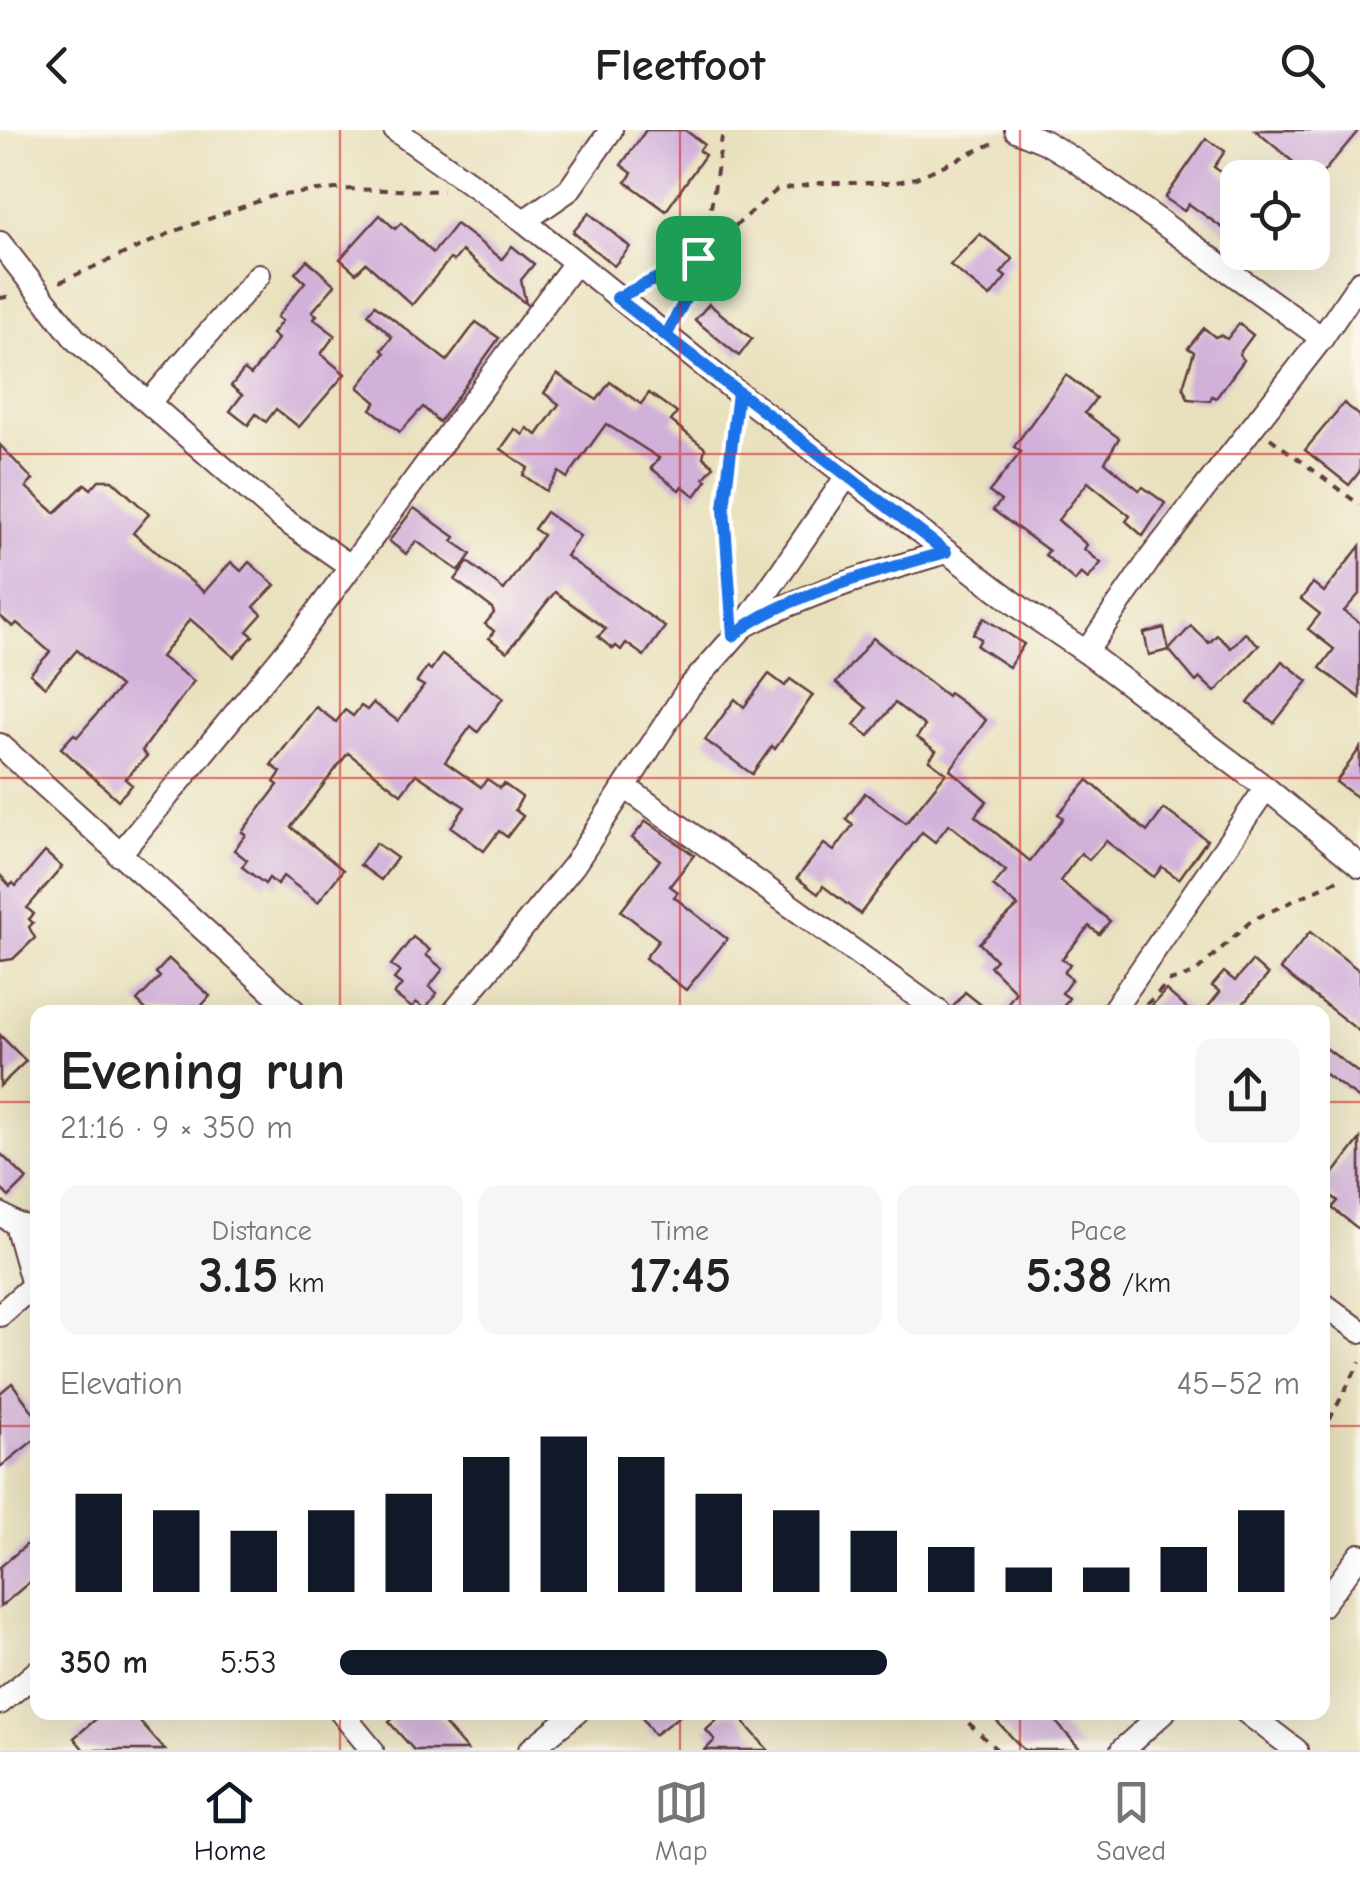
<!DOCTYPE html>
<html lang="en">
<head>
<meta charset="utf-8">
<style>
	body { margin:0; font-family:"Comic Neue",sans-serif; background:#f6f6f6; color:#222; height:100vh; display:flex; flex-direction:column; font-size:38px; white-space:nowrap }
	* { box-sizing:border-box; margin:0 }
	p { font-size:32px; color:#767676 }
	.icon { flex:none; width:55px; height:55px; fill:none; stroke:currentColor; stroke-width:2; stroke-linecap:round; stroke-linejoin:round }
	.map { position:relative; flex:1; overflow:hidden }
	.details { position:absolute; left:30px; top:875px; width:1300px; height:715px; display:flex; flex-direction:column; background:#fff; border-radius:20px; box-shadow:0 10px 40px #0002 }
	.details>* { flex:none }
	.controls { position:absolute; left:1220px; top:30px; display:grid; gap:20px }
	.controls a { display:grid; place-items:center; width:110px; height:110px; border-radius:20px; background:#fff; box-shadow:0 10px 40px #0002; font-size:50px }
	.pin { position:absolute; display:grid; place-items:center; width:85px; height:85px; color:#fff; margin:-42px; border-radius:20px; box-shadow:0 5px 15px #0006 }
	.round { display:grid; place-items:center; flex:none; width:105px; height:105px; border-radius:20px; background:#f6f6f6 }
	.summary { display:flex; align-items:center; justify-content:space-between; height:170px; padding:0 30px }
	h1 { font-size:55px; font-weight:700; line-height:75px }
	.stats { display:grid; grid-template-columns:repeat(3,1fr); gap:15px; height:170px; padding:10px 30px }
	.stats div { display:grid; align-content:center; border-radius:20px; background:#f6f6f6; text-align:center }
	.stats b { font-size:50px; font-weight:700 }
	.stats small { font-size:28px; font-weight:400 }
	.stats p { font-size:28px }
	.chart { height:280px; padding:20px 30px }
	.chart p { display:flex; justify-content:space-between }
	.chart svg { width:100%; height:180px; margin-top:10px; stroke:#111827; stroke-width:6 }
	ul { padding:0 30px; list-style:none; font-size:32px }
	li { display:grid; grid-template-columns:160px 120px 1fr; align-items:center; height:75px }
	li i { height:25px; border-radius:12px; background:#111827 }
	header { display:flex; justify-content:space-between; align-items:center; height:130px; padding:0 30px; background:#fff; font-size:45px; font-weight:700 }
	.tabs { display:flex; justify-content:space-around; align-items:center; height:140px; border-top:2px solid #e0e0e0; background:#fff; font-size:28px; color:#767676 }
	.tabs a { display:grid; justify-items:center; gap:5px }
	.tabs .active { color:#111827 }
	.map>svg:first-child { display:block }
	.building { fill:#d1b1da }
	.lines { fill:none; stroke-linecap:round; stroke-linejoin:round }
	.street-casing { stroke:#623c41; stroke-width:26 }
	.path { stroke:#623c41; stroke-width:4; stroke-dasharray:8 8; stroke-linecap:butt }
	.street { stroke:#fff; stroke-width:22 }
	.route-casing { stroke:#fff; stroke-width:20 }
	.route { stroke:#1a73e8; stroke-width:12 }
	.grid { fill:none; stroke:#d62828; stroke-width:2.5; stroke-opacity:0.55 }
</style>
</head>
<body>
<header><svg class="icon" aria-label="back" viewBox="0 0 24 24"><path d="M15 5l-7 7 7 7"/></svg>Fleetfoot<svg class="icon" aria-label="search" viewBox="0 0 24 24"><circle cx="10" cy="10" r="6"/><path d="M15 15l6 6"/></svg></header>
<div class="map">
<svg width="1360" height="1620" viewBox="0 0 1360 1620">
	<rect width="100%" height="100%" fill="#fbf7ec"/>
	<filter id="ink" filterUnits="userSpaceOnUse"><feTurbulence type="fractalNoise" baseFrequency=".01" numOctaves="2"/><feDisplacementMap in="SourceGraphic" scale="20" xChannelSelector="R" yChannelSelector="G"/><feConvolveMatrix kernelMatrix="1 2 1 2 8 2 1 2 1" color-interpolation-filters="sRGB"/></filter>
	<filter id="wash" filterUnits="userSpaceOnUse"><feTurbulence type="fractalNoise" baseFrequency=".0048" numOctaves="4" result="noise"/><feDisplacementMap in="SourceGraphic" scale="40" xChannelSelector="R" yChannelSelector="G"/><feGaussianBlur stdDeviation="2.25" result="paint"/><feColorMatrix in="noise" values="0 0 0 0 0 0 0 0 0 0 0 0 0 0 0 0 0 1.4 0 .05"/><feComposite in="paint" operator="in"/></filter>
	<g filter="url(#wash)">
		<rect width="100%" height="100%" fill="#e9e1be"/>
		<g id="blocks">
			<g class="building">
				<polygon points="646,0 685,0 704,14 699,21 705,25 666,81 626,52 632,43 621,35"/>
				<polygon points="1255,0 1359,0 1316,51"/>
				<polygon points="1206,9 1225,21 1214,37 1238,55 1238,109 1189,74 1184,81 1165,68"/>
				<polygon points="589,83 630,117 614,136 573,102"/>
				<polygon points="380,85 395,99 401,93 433,123 456,94 502,129 512,116 534,134 521,150 526,174 462,121 454,131 450,129 412,175 366,133 356,143 340,129"/>
				<polygon points="980,104 1013,129 1001,143 1006,147 990,167 950,135"/>
				<polygon points="307,130 335,155 312,182 317,185 314,189 335,205 321,224 345,244 299,297 276,279 266,292 256,284 248,295 230,281 242,265 231,256 244,240 251,245 278,209 272,204 282,191 277,187 305,152 295,143"/>
				<polygon points="709,174 752,209 739,226 695,190"/>
				<polygon points="375,175 447,231 476,192 499,208 439,292 423,277 400,302 371,279 376,272 358,257 385,223 382,220 392,207 368,184"/>
				<polygon points="1239,194 1253,205 1239,224 1244,230 1216,268 1212,266 1210,271 1188,269 1183,257 1194,222 1188,218 1204,198 1215,207 1220,205 1227,209"/>
				<polygon points="557,244 597,270 610,252 641,274 649,263 677,283 671,291 705,318 703,327 714,336 704,348 707,350 695,366 682,356 679,360 651,338 659,328 606,294 567,348 559,342 546,361 523,345 528,338 501,319 515,299 523,305 527,298 537,305 559,274 544,263"/>
				<polygon points="1066,245 1096,268 1085,283 1119,308 1105,332 1139,360 1143,357 1165,373 1143,406 1126,391 1130,386 1088,352 1058,390 1087,415 1084,419 1101,433 1088,449 1081,443 1075,451 1045,425 1049,421 993,380 1001,371 989,362 1021,322 1014,317"/>
				<polygon points="1344,273 1360,286 1360,341 1349,355 1305,320"/>
				<polygon points="0,315 33,350 26,357 55,383 85,354 91,359 99,350 112,350 149,384 133,403 204,462 231,432 241,441 249,432 275,455 254,477 262,484 247,501 253,506 234,527 190,489 161,527 194,551 142,621 147,626 125,649 132,655 118,670 61,618 74,604 77,607 120,557 77,520 45,557 30,544 50,522 17,493 13,497 0,486"/>
				<polygon points="414,378 455,407 452,411 471,424 459,441 416,411 406,424 389,411"/>
				<polygon points="546,382 580,406 566,426 665,497 644,526 626,513 621,520 616,516 613,519 598,507 606,499 555,462 507,522 489,508 494,501 485,494 494,483 492,478 455,450 468,432 504,460 543,405 534,399"/>
				<polygon points="1360,416 1360,463 1344,481 1360,493 1360,568 1320,538 1334,519 1308,499 1320,484 1301,469 1313,453 1324,462"/>
				<polygon points="984,488 1024,514 1009,537 977,516 981,509 973,504"/>
				<polygon points="1191,496 1209,513 1217,505 1231,518 1245,503 1259,515 1215,562 1200,548 1196,552 1169,520 1149,525 1144,503 1164,498 1169,520"/>
				<polygon points="873,508 947,566 949,563 986,590 950,640 987,671 975,686 1030,731 1063,688 1058,684 1088,650 1147,702 1164,679 1207,710 1179,749 1162,737 1154,747 1106,711 1089,730 1081,723 1060,751 1110,791 1099,804 1089,796 1062,829 1070,834 1064,843 1072,849 1062,863 1069,868 1059,882 1001,882 1016,862 990,836 996,830 979,813 1018,776 993,756 1006,741 949,694 935,712 922,702 860,784 823,756 818,764 797,748 824,714 834,721 853,695 846,689 865,663 906,693 946,643 929,630 936,621 917,607 925,596 895,573 869,606 854,595 867,578 836,553"/>
				<polygon points="442,524 503,568 478,602 471,596 445,632 481,657 487,649 500,658 504,654 522,667 515,680 523,686 507,707 499,701 484,721 451,697 465,677 416,644 401,664 348,623 291,697 343,740 318,772 283,746 277,755 269,748 265,754 242,737 247,730 234,720 246,705 242,702 278,655 274,652 281,642 271,635 316,577 336,592 345,580 353,586 361,576 367,580 373,573 398,591 424,556 417,552 427,537 431,540"/>
				<polygon points="1282,531 1308,551 1274,593 1248,573"/>
				<polygon points="769,544 785,556 790,549 813,565 775,619 772,616 752,644 705,610 735,569 744,577"/>
				<polygon points="1360,618 1360,669 1336,652"/>
				<polygon points="646,691 694,725 670,756 678,762 674,767 727,809 686,860 645,828 659,810 621,781 660,730 632,708"/>
				<polygon points="376,713 397,728 381,750 360,735"/>
				<polygon points="45,722 62,737 27,778 34,784 29,789 33,793 29,797 35,808 13,829 0,831 0,745 10,756 13,753 16,756"/>
				<polygon points="1310,802 1360,841 1360,902 1280,839"/>
				<polygon points="413,807 430,820 426,825 443,839 429,857 437,863 425,879 416,872 412,878 394,864 402,855 394,849 400,842 391,835"/>
				<polygon points="169,829 210,866 196,882 148,882 137,871 160,847 156,843"/>
				<polygon points="1252,831 1268,845 1236,882 1204,882 1220,862 1212,856 1224,842 1235,851"/>
				<polygon points="1166,860 1191,882 1146,882"/>
				<polygon points="965,862 990,882 954,882 953,877"/>
				<polygon points="0,905 26,931 0,956"/>
				<polygon points="1322,915 1360,944 1360,969 1322,942"/>
				<polygon points="1360,1009 1360,1100 1332,1078 1338,1071 1322,1059"/>
				<polygon points="0,1023 27,1049 9,1067 0,1058"/>
				<polygon points="12,1253 38,1289 38,1307 0,1337 0,1263"/>
				<polygon points="38,1405 38,1445 0,1477 0,1437"/>
				<polygon points="104,1582 131,1582 165,1620 84,1620 74,1608"/>
				<polygon points="400,1582 434,1582 467,1620 414,1620 389,1592"/>
				<polygon points="638,1582 685,1582 654,1605"/>
				<polygon points="726,1582 735,1582 768,1620 705,1620 715,1610 706,1600"/>
				<polygon points="988,1582 1047,1582 1081,1620 1024,1620"/>
			</g>
		</g>
	</g>
	<g filter="url(#ink)">
		<use href="#blocks" fill-opacity="0" stroke="#623c41" stroke-width="2.5"/>
		<g class="lines">
			<defs>
				<g id="street">
					<polyline points="395,0 524,91 738,263 1025,481 1086,522 1266,658 1360,736"/>
					<polyline points="1016,0 1045,12 1073,29 1322,208"/>
					<polyline points="524,91 569,60 611,0"/>
					<polyline points="0,113 76,210 280,387 350,436"/>
					<polyline points="149,272 259,145"/>
					<path d="M 746,495 C 810,462 878,442 946,422"/>
					<polyline points="1086,522 1152,426 1322,208 1360,152"/>
					<polyline points="0,615 295,882"/>
					<polyline points="625,657 939,882"/>
					<polyline points="119,725 304,500 574,134"/>
					<polyline points="454,882 574,735 688,559 743,497 847,346"/>
					<polyline points="1112,882 1266,658"/>
					<polyline points="0,1084 16,1094 38,1100"/>
					<polyline points="16,1094 33,1155"/>
					<polyline points="1322,1173 1360,1201"/>
					<polyline points="0,1185 38,1151"/>
					<polyline points="1322,1475 1360,1425"/>
					<polyline points="0,1573 38,1541"/>
					<polyline points="341,1582 372,1620"/>
					<polyline points="1246,1582 1296,1620"/>
					<polyline points="530,1620 577,1582"/>
					<polyline points="1122,1620 1164,1582"/>
				</g>
			</defs>
			<use href="#street" class="street-casing"/>
			<g class="path">
				<polyline points="60,152 175,101 273,66 335,59 443,61"/>
				<polyline points="641,156 698,128 777,60 821,53 892,53 916,48 1000,10"/>
				<polyline points="0,168 13,166"/>
				<path d="M 677,184 C 706,128 714,62 723,0"/>
				<polyline points="1270,308 1360,375"/>
				<polyline points="731,472 724,378 734,287"/>
				<polyline points="1146,875 1170,851 1195,843 1252,790 1340,749"/>
				<polyline points="1322,1304 1360,1232"/>
				<polyline points="957,1582 997,1620"/>
			</g>
			<use href="#street" class="street"/>
		</g>
	</g>
	<g class="lines" filter="url(#ink)">
		<defs>
			<path id="route" d="M 698,128 L 617,168 L 946,422 C 890,438 775,468 733,506 L 724,378 L 738,263 L 666,206 L 690,160 L 698,128"/>
		</defs>
		<use href="#route" class="route-casing"/>
		<use href="#route" class="route"/>
	</g>
	<path class="grid" d="M 340,0 L 340,882M 680,0 L 680,882M 1020,0 L 1020,882M 0,324 L 1360,324M 0,648 L 1360,648M 0,972 L 38,972M 1322,972 L 1360,972M 0,1296 L 38,1296M 1322,1296 L 1360,1296M 340,1582 L 340,1620M 680,1582 L 680,1620M 1020,1582 L 1020,1620"/>
</svg>
<div class="controls">
<a><svg class="icon" aria-label="locate" viewBox="0 0 24 24"><circle cx="12" cy="12" r="6"/><path d="M12 2v4M12 18v4M2 12h4M18 12h4"/></svg></a>
</div>
<div class="pin" style="left:698px;top:128px;background:#1e9e55"><svg class="icon" aria-label="arrive" viewBox="0 0 24 24"><path d="M6 21V4h12l-3 4 3 4H6"/></svg></div>
<section class="details">
<div class="summary"><div><h1>Evening run</h1><p>21:16 · 9 × 350 m</p></div><a class="round"><svg class="icon" aria-label="share" viewBox="0 0 24 24"><path d="M12 15V3M7 8l5-5 5 5M5 13v7h14v-7"/></svg></a></div>
<div class="stats">
<div><p>Distance</p><b>3.15<small> km</small></b></div>
<div><p>Time</p><b>17:45</b></div>
<div><p>Pace</p><b>5:38<small> /km</small></b></div>
</div>
<div class="chart"><p><span>Elevation</span>45–52 m</p>
<svg viewBox="0 0 160 44" preserveAspectRatio="none"><path d="M5 44V20M15 44V24M25 44V29M35 44V24M45 44V20M55 44V11M65 44V6M75 44V11M85 44V20M95 44V24M105 44V29M115 44V33M125 44V38M135 44V38M145 44V33M155 44V24"/></svg>
</div>
<ul>
<li><b>350 m</b>5:53<i style="width:57%"></i></li>
</ul>
</section>
</div>
<nav class="tabs">
<a class="active"><svg class="icon" aria-label="home" viewBox="0 0 24 24"><path d="M3 11l9-7 9 7M6 9v11h12V9"/></svg>Home</a>
<a><svg class="icon" aria-label="map" viewBox="0 0 24 24"><path d="M3 6l6-2 6 2 6-2v14l-6 2-6-2-6 2zM9 4v14M15 6v14"/></svg>Map</a>
<a><svg class="icon" aria-label="saved" viewBox="0 0 24 24"><path d="M7 4h10v16l-5-4-5 4z"/></svg>Saved</a>
</nav>
</body>
</html>
